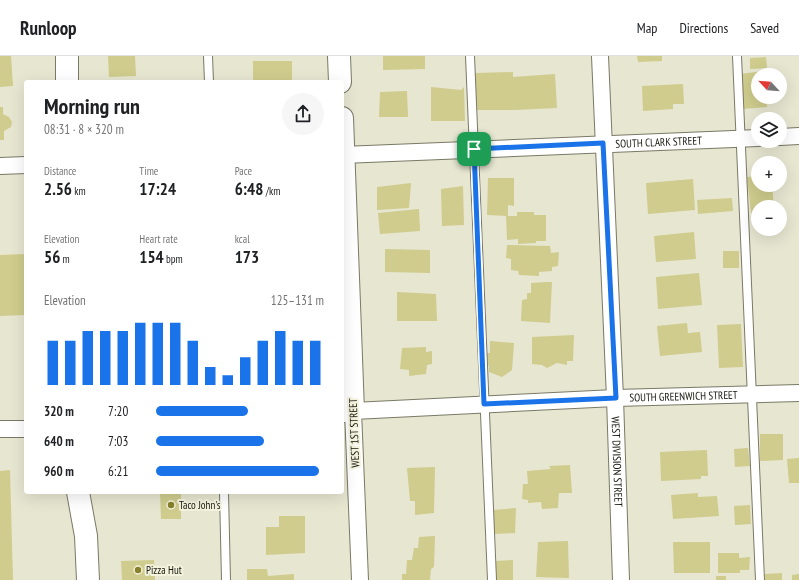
<!DOCTYPE html>
<html lang="en">
<head>
<meta charset="utf-8">
<style>
	body { margin:0; font-family:"PT Sans Narrow",sans-serif; background:#f6f6f6; color:#202124; height:100vh; display:flex; flex-direction:column; font-size:15px; white-space:nowrap }
	* { box-sizing:border-box; margin:0 }
	p { font-size:13px; color:#757577 }
	.icon { flex:none; width:22px; height:22px; fill:none; stroke:currentColor; stroke-width:2; stroke-linecap:round; stroke-linejoin:round }
	.map { position:relative; flex:1; overflow:hidden }
	.side { position:absolute; left:24px; top:24px; width:320px; height:414px; display:flex; flex-direction:column; background:#fff; border-radius:4px; box-shadow:0 4px 16px #0002 }
	.side>* { flex:none }
	.needle { width:26px; rotate:296deg }
	.buttons { position:absolute; left:751px; top:12px; display:grid; gap:8px }
	.buttons a { display:grid; place-items:center; width:36px; height:36px; border-radius:50%; background:#fff; box-shadow:0 4px 16px #0002; font-size:20px }
	.pin { position:absolute; display:grid; place-items:center; width:34px; height:34px; color:#fff; margin:-17px; border-radius:8px; box-shadow:0 2px 6px #0006 }
	.round { display:grid; place-items:center; flex:none; width:42px; height:42px; border-radius:21px; background:#f6f6f6 }
	.head { display:flex; align-items:center; justify-content:space-between; height:68px; padding:0 20px }
	h1 { font-size:22px; font-weight:800; line-height:30px }
	.metrics { display:grid; grid-template-columns:repeat(3,1fr); gap:6px; height:68px; padding:4px 20px }
	.metrics div { display:grid; align-content:center }
	.metrics b { font-size:17px; font-weight:800 }
	.metrics small { font-size:11px; font-weight:400 }
	.metrics p { font-size:11px }
	.chart { height:112px; padding:8px 20px }
	.chart p { display:flex; justify-content:space-between }
	.chart svg { width:100%; height:72px; margin-top:4px; stroke:#1a73e8; stroke-width:6 }
	ul { padding:0 20px; list-style:none; font-size:13px }
	li { display:grid; grid-template-columns:64px 48px 1fr; align-items:center; height:30px }
	li i { height:10px; border-radius:5px; background:#1a73e8 }
	header { display:flex; align-items:center; gap:24px; box-sizing:border-box; height:56px; padding:0 20px; background:#fff; border-bottom:1px solid #e0e0e0 }
	header strong { font-size:19px }
	nav { display:flex; gap:22px; margin-inline-start:auto; font-size:14px }
	.map>svg:first-child { display:block }
	.building { fill:#cfcc8d }
	.lines { fill:none; stroke-linecap:round; stroke-linejoin:round }
	.lane-casing { stroke:#7a7966; stroke-width:10 }
	.street-casing { stroke:#7a7966; stroke-width:18 }
	.highway-casing { stroke:#7a7966; stroke-width:24 }
	.lane { stroke:#fff; stroke-width:8 }
	.street { stroke:#fff; stroke-width:16 }
	.highway { stroke:#fff; stroke-width:22 }
	.route-casing { stroke:#fff; stroke-width:8 }
	.route { stroke:#1a73e8; stroke-width:5 }
	.poi-dot { fill:#88822a; stroke:#f4f3de; stroke-width:1.5 }
	.labels { text-anchor:middle; stroke-width:4; stroke-linejoin:round; paint-order:stroke }
	.street-label { font-size:11px; fill:#17170f; stroke:#f4f3de }
	.poi-label { font-size:11px; fill:#17170f; stroke:#f4f3de; text-anchor:start }
</style>
</head>
<body>
<header>
<strong>Runloop</strong>
<nav><a>Map</a><a>Directions</a><a>Saved</a></nav>
</header>
<div class="map">
<svg width="799" height="524" viewBox="0 0 799 524">
	<rect width="100%" height="100%" fill="#e7e6d1"/>
	<g class="building">
		<polygon points="0,0 11,0 13,30 0,31"/>
		<polygon points="108,0 135,0 136,20 109,21"/>
		<polygon points="383,0 425,0 425,13 383,14"/>
		<polygon points="637,0 662,0 662,5 638,6"/>
		<polygon points="766,1 767,12 750,13 750,2"/>
		<rect x="253" y="5" width="39" height="21"/>
		<polygon points="764,15 764,19 758,19 758,41 766,41 767,51 743,53 740,18"/>
		<polygon points="513,16 513,21 555,18 557,52 515,54 475,54 475,17"/>
		<polygon points="683,28 684,48 673,48 673,53 643,55 642,30"/>
		<polygon points="431,31 461,34 464,31 465,65 431,65"/>
		<polygon points="407,35 408,61 379,61 380,36"/>
		<polygon points="0,51 3,51 3,58 9,61 12,66 11,71 4,75 4,84 0,84"/>
		<polygon points="758,120 758,129 772,129 774,151 758,151 758,156 751,157 747,121"/>
		<polygon points="488,122 514,122 514,150 508,149 508,160 487,159"/>
		<polygon points="693,123 695,154 648,158 646,127"/>
		<polygon points="411,127 409,152 377,154 377,131"/>
		<polygon points="463,130 464,169 442,170 441,133"/>
		<polygon points="732,142 733,155 698,158 697,144"/>
		<polygon points="419,153 420,175 380,178 378,157"/>
		<polygon points="517,156 534,156 534,159 546,159 546,185 536,185 536,187 518,188 518,183 507,184 506,160 517,160"/>
		<polygon points="694,176 696,203 656,206 654,180"/>
		<polygon points="507,189 550,190 551,197 559,196 558,210 552,211 552,215 539,216 539,220 519,219 518,215 511,214 511,203 506,202"/>
		<polygon points="385,193 430,194 430,217 385,216"/>
		<rect x="723" y="195" width="16" height="17"/>
		<polygon points="26,198 26,259 0,260 0,199"/>
		<polygon points="699,217 702,249 658,253 656,221"/>
		<polygon points="546,226 552,226 550,267 521,265 522,244 527,243 527,237 531,237 531,227"/>
		<polygon points="397,236 436,238 437,265 397,265"/>
		<polygon points="687,267 688,277 700,276 702,296 660,300 657,270"/>
		<polygon points="741,268 743,311 719,312 717,269"/>
		<polygon points="574,279 573,305 567,305 567,309 557,307 547,312 542,309 532,308 532,281"/>
		<polygon points="490,285 514,287 512,314 502,321 489,316 489,310 486,307 487,297 490,297"/>
		<polygon points="426,291 426,296 432,295 432,308 427,309 426,318 409,320 409,314 400,313 402,292"/>
		<polygon points="760,378 783,378 783,404 760,405"/>
		<polygon points="748,392 750,410 735,411 734,393"/>
		<polygon points="707,394 708,420 701,420 701,423 661,425 660,396"/>
		<polygon points="799,402 799,427 789,427 787,403"/>
		<polygon points="570,409 572,437 559,437 558,452 542,453 541,446 528,447 528,444 522,443 523,428 528,428 527,415 551,413 549,410"/>
		<polygon points="435,411 434,457 415,459 415,445 410,445 407,412"/>
		<polygon points="10,414 13,524 0,524 0,415"/>
		<polygon points="160,436 181,436 181,463 161,463"/>
		<polygon points="698,437 698,441 717,440 719,460 673,463 671,439"/>
		<polygon points="750,449 751,468 735,469 734,450"/>
		<polygon points="516,452 515,478 514,477 494,478 494,454"/>
		<polygon points="279,460 305,460 305,497 266,499 266,471 279,471"/>
		<polygon points="435,480 434,511 431,513 430,524 402,524 402,518 406,518 407,504 412,504 414,492 418,492 419,481"/>
		<polygon points="568,485 569,522 536,521 538,486"/>
		<polygon points="673,486 710,486 710,517 674,517"/>
		<polygon points="718,497 739,497 739,502 750,501 749,514 740,514 740,517 718,517"/>
		<polygon points="154,504 155,524 122,524 121,505"/>
		<polygon points="513,504 513,524 496,524 495,505"/>
		<polygon points="247,513 267,513 268,520 294,518 294,524 247,524"/>
		<polygon points="782,517 782,524 765,524 765,518"/>
		<polygon points="799,518 799,524 792,524 792,519"/>
		<rect x="716" y="520" width="10" height="4"/>
	</g>
	<g class="lines">
		<defs>
			<g id="lane">
				<polyline points="208,0 209,26"/>
				<polyline points="470,0 492,524"/>
				<polyline points="737,0 760,524"/>
				<polyline points="224,436 226,524"/>
			</g>
			<g id="street">
				<path id="s1" d="M 600,0 L 615,342 L 621,524"/>
				<polyline points="780,81 799,80"/>
				<path id="s2" d="M 342,99 L 758,82"/>
				<polyline points="0,110 26,109"/>
				<polyline points="0,373 26,373"/>
				<path id="s3" d="M 360,524 L 353,355 L 615,342 L 799,337"/>
			</g>
			<g id="highway">
				<polyline points="67,0 67,26"/>
				<polyline points="339,0 340,26"/>
				<polyline points="342,62 353,355 342,355"/>
				<polyline points="78,436 86,480 88,524"/>
			</g>
		</defs>
		<use href="#lane" class="lane-casing"/>
		<use href="#street" class="street-casing"/>
		<use href="#highway" class="highway-casing"/>
		<use href="#lane" class="lane"/>
		<use href="#street" class="street"/>
		<use href="#highway" class="highway"/>
	</g>
	<g class="lines">
		<defs>
			<polygon id="route" points="603,87 616,342 484,348 474,93"/>
		</defs>
		<use href="#route" class="route-casing"/>
		<use href="#route" class="route"/>
	</g>
	<g class="poi-dot">
		<circle cx="171" cy="449" r="4"/>
		<circle cx="138" cy="514" r="4"/>
	</g>
	<g class="labels">
		<g class="street-label">
			<text dy="4" stroke="none"><textPath href="#s2" startOffset="317">SOUTH CLARK STREET</textPath></text>
			<text dy="4" stroke="none"><textPath href="#s3" startOffset="500">SOUTH GREENWICH STREET</textPath></text>
			<text transform="translate(354 377) rotate(-92)" y="4">WEST 1ST STREET</text>
			<text dy="4" stroke="none"><textPath href="#s1" startOffset="406">WEST DIVISION STREET</textPath></text>
		</g>
		<g class="poi-label">
			<text x="179" y="453">Taco John's</text>
			<text x="146" y="518">Pizza Hut</text>
		</g>
	</g>
</svg>
<div class="buttons">
<a><svg class="needle" viewBox="-14 -14 28 28"><path d="M0-13l5 13h-10z" fill="#e53935"/><path d="M0 13l5-13h-10z" fill="#757577"/></svg></a>
<a><svg class="icon" aria-label="layers" viewBox="0 0 24 24"><path d="M12 4l9 5-9 5-9-5zM3 14l9 5 9-5"/></svg></a>
<a>+</a>
<a>−</a>
</div>
<div class="pin" style="left:474px;top:93px;background:#1e9e55"><svg class="icon" aria-label="arrive" viewBox="0 0 24 24"><path d="M6 21V4h12l-3 4 3 4H6"/></svg></div>
<section class="side">
<div class="head"><div><h1>Morning run</h1><p>08:31 · 8 × 320 m</p></div><a class="round"><svg class="icon" aria-label="share" viewBox="0 0 24 24"><path d="M12 15V3M7 8l5-5 5 5M5 13v7h14v-7"/></svg></a></div>
<div class="metrics">
<div><p>Distance</p><b>2.56<small> km</small></b></div>
<div><p>Time</p><b>17:24</b></div>
<div><p>Pace</p><b>6:48<small> /km</small></b></div>
</div>
<div class="metrics">
<div><p>Elevation</p><b>56<small> m</small></b></div>
<div><p>Heart rate</p><b>154<small> bpm</small></b></div>
<div><p>kcal</p><b>173</b></div>
</div>
<div class="chart"><p><span>Elevation</span>125–131 m</p>
<svg viewBox="0 0 160 44" preserveAspectRatio="none"><path d="M5 44V17M15 44V17M25 44V11M35 44V11M45 44V11M55 44V6M65 44V6M75 44V6M85 44V17M95 44V33M105 44V38M115 44V27M125 44V17M135 44V11M145 44V17M155 44V17"/></svg>
</div>
<ul>
<li><b>320 m</b>7:20<i style="width:55%"></i></li>
<li><b>640 m</b>7:03<i style="width:64%"></i></li>
<li><b>960 m</b>6:21<i style="width:97%"></i></li>
</ul>
</section>
</div>
</body>
</html>
